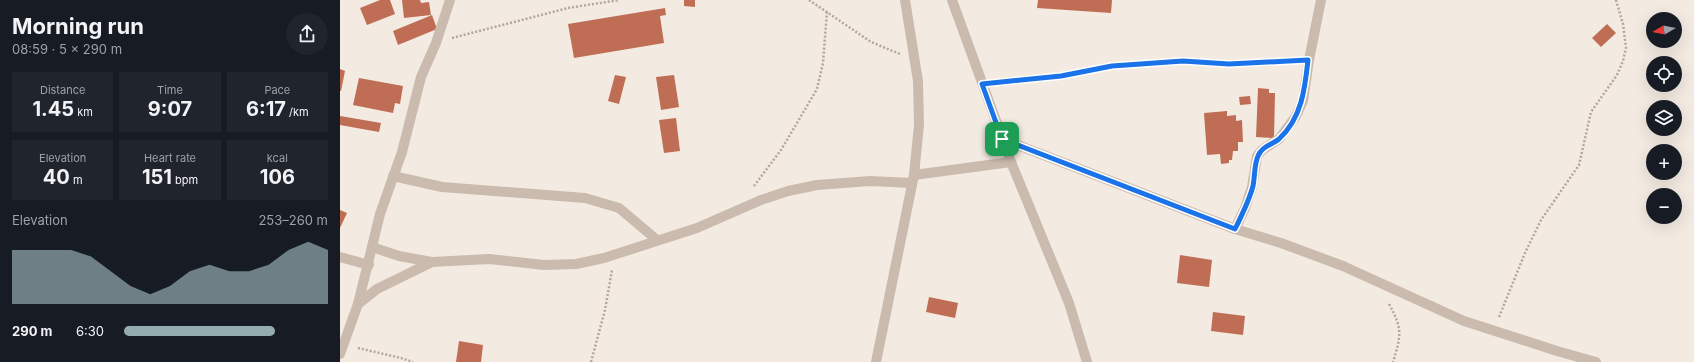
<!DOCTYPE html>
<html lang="en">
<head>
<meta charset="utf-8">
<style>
	body { margin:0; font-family:Inter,sans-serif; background:#20242c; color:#f1f3f6; height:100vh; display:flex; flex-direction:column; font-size:15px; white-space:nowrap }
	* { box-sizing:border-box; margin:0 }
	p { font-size:13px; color:#9ea1a6 }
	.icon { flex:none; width:22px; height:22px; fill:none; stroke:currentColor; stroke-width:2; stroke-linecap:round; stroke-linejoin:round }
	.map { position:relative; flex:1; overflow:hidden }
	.sheet { display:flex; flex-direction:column; background:#171b24; width:340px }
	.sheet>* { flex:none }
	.needle { width:26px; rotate:261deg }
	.tools { position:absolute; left:1306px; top:12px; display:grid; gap:8px }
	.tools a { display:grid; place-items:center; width:36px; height:36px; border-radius:50%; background:#171b24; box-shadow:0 4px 16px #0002; font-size:20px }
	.pin { position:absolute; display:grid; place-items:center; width:34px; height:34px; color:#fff; margin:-17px; border-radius:8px; box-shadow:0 2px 6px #0006 }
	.round { display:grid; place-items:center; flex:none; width:42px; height:42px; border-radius:21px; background:#20242c }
	.head { display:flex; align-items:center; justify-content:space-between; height:68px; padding:0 12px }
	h1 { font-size:22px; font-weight:700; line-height:30px }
	.stats { display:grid; grid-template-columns:repeat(3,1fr); gap:6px; height:68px; padding:4px 12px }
	.stats div { display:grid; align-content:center; border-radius:0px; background:#20242c; text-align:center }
	.stats b { font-size:20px; font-weight:700 }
	.stats small { font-size:11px; font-weight:400 }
	.stats p { font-size:11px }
	.chart { height:112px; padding:8px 12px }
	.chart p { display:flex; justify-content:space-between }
	.chart svg { width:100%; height:72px; margin-top:4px; fill:#94acaf; opacity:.7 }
	ul { padding:0 12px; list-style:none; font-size:13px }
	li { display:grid; grid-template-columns:64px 48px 1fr; align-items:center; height:30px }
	li i { height:10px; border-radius:5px; background:#94acaf }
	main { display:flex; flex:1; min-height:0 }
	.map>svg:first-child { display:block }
	.building { fill:#bf6d54 }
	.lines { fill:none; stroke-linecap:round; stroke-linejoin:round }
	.path { stroke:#b6a598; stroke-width:2.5; stroke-dasharray:2 2; stroke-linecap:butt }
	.minor { stroke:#cbbbae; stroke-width:10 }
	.route-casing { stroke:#fff; stroke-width:8 }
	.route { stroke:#1a73e8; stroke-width:5 }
</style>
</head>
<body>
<main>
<section class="sheet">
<div class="head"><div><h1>Morning run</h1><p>08:59 · 5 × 290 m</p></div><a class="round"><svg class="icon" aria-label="share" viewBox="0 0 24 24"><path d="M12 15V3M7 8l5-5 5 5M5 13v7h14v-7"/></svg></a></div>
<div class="stats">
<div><p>Distance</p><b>1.45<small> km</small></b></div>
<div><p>Time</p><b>9:07</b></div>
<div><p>Pace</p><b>6:17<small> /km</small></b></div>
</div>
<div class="stats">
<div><p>Elevation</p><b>40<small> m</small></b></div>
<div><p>Heart rate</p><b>151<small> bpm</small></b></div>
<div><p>kcal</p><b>106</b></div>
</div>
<div class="chart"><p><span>Elevation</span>253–260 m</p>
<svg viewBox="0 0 160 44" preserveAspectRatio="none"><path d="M0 44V11L10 11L20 11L30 11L40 15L50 24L60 33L70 38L80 33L90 24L100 20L110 24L120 24L130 20L140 11L150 6L160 11V44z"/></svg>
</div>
<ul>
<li><b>290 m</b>6:30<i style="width:74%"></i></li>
</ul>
</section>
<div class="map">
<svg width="1354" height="362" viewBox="0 0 1354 362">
	<rect width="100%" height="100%" fill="#f3ebe2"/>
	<g class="building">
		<polygon points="40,0 50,0 55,14 27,25 20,8"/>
		<polygon points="62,0 80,0 81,3 89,2 91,15 64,18"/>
		<polygon points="344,0 355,0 355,7 344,6"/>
		<polygon points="698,0 772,0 771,13 697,8"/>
		<polygon points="325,8 326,15 320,16 324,43 234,58 228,24"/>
		<polygon points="92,15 97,29 58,45 53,31"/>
		<polygon points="1267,24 1276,33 1261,47 1252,38"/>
		<polygon points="0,69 5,71 1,91 0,91"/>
		<polygon points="275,75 286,77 279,104 268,101"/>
		<polygon points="334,75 339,107 321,110 316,77"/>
		<polygon points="19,78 63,86 60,104 55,103 53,113 13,105"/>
		<polygon points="918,88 929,89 929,93 935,93 934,138 916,137"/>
		<polygon points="910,96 911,104 900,105 899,97"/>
		<polygon points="887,111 887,116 896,115 896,121 902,120 903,142 898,142 898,151 893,151 892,160 889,160 889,163 881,164 880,154 867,155 864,113"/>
		<polygon points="0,116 41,123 39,132 0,125"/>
		<polygon points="336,118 340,151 324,153 319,120"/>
		<polygon points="0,210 7,213 0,228"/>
		<polygon points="840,255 872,260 869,287 837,283"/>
		<polygon points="589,297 618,303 615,318 586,312"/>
		<polygon points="873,312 905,316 903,335 871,331"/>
		<polygon points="119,341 143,345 141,362 116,362"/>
	</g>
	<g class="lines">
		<g class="path">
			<polyline points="469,0 531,42 560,54"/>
			<polyline points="112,38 228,8 279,0"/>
			<polyline points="657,82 721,76 772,66 843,61 889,64 954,60"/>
			<polyline points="414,186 441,150 477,89 483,63 487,11"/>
			<path d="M 1049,304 C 1063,329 1061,336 1053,362"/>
			<polyline points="1159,317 1185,253 1201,220 1239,165 1251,112 1277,75 1283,61 1286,48 1283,24 1276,0"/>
			<polyline points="18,348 61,358 73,362"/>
			<polyline points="251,362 265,310 272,270"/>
		</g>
		<g class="minor">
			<polyline points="612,0 671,162 729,303 747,362"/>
			<polyline points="662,139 895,229 941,243 1003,266 1124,321 1217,351 1256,362"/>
			<polyline points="574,175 671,162"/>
			<polyline points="53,176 102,187 245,198 279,208 317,240"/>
			<polyline points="895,229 905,208 912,187 917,156 922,150 939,139 945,131 956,116 963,101 969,60 981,0"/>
			<polyline points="32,247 59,256 92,262 149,259 204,265 236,264 264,258 357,228 421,200 448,191 477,185 530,181 572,183"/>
			<polyline points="0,257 29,265"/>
			<polyline points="18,304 37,289 92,262"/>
			<polyline points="0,354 18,304 40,214 62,152 81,77 96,43 110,0"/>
			<polyline points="536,362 574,175 579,125 578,81 565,0"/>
		</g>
	</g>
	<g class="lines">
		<defs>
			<path id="route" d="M 968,60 C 965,88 962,118 939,139 C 932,145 922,146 918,156 C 914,165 915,176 913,186 C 909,201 902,215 895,229 L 662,139 L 642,84 L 721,76 L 772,66 L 843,61 L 889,64 Z"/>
		</defs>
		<use href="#route" class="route-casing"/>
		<use href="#route" class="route"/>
	</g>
</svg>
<div class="tools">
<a><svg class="needle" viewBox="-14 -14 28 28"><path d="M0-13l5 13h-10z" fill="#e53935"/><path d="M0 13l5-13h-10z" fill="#9ea1a6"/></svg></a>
<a><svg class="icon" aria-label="locate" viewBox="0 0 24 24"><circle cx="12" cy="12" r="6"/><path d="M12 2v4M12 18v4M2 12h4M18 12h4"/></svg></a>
<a><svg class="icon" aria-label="layers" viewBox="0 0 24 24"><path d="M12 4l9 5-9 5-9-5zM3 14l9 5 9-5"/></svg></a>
<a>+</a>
<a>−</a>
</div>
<div class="pin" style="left:662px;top:139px;background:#1e9e55"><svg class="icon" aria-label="arrive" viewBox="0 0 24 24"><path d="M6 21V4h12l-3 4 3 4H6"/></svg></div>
</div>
</main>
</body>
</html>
